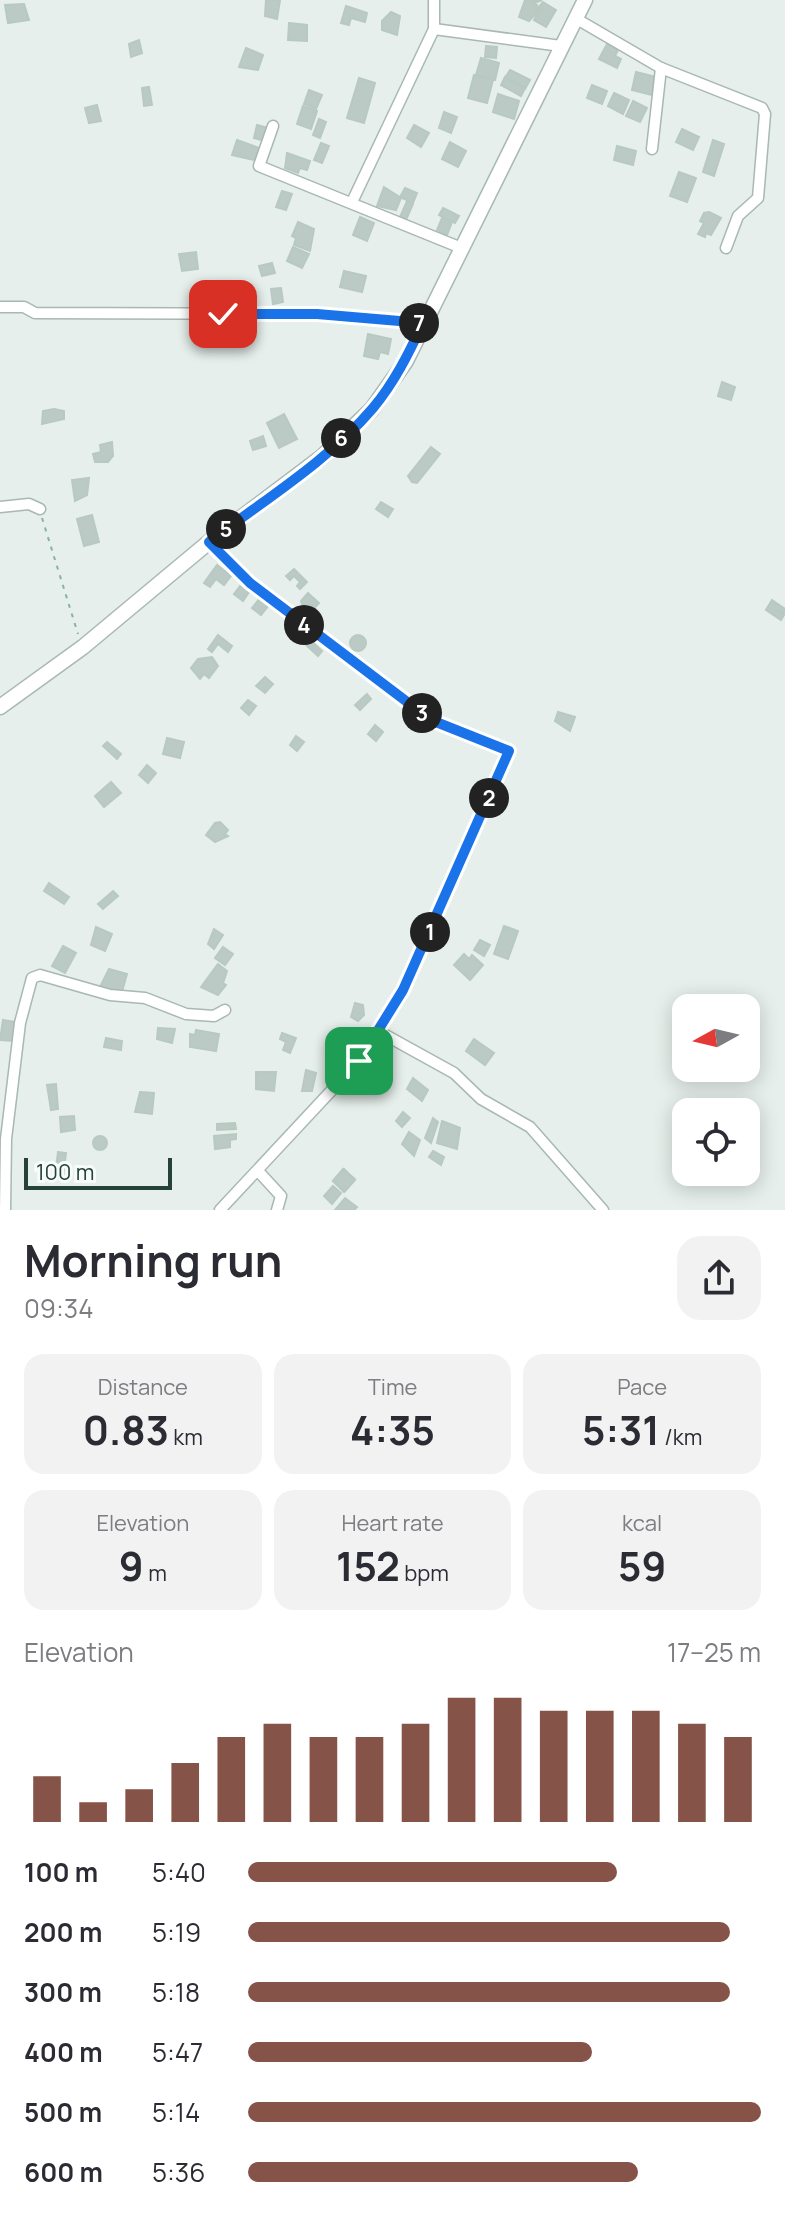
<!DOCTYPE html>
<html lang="en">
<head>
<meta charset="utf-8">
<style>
	body { margin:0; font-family:Manrope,sans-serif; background:#f2f2f3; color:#2b2b33; height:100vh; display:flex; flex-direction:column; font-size:30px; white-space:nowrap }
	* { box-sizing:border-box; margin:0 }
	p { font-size:26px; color:#7c7c81 }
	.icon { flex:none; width:44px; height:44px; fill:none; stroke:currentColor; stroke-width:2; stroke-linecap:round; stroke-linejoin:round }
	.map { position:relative; height:1210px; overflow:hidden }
	.details { display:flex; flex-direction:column; background:#fff; flex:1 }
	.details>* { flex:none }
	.needle { width:52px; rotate:262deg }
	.controls { position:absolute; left:672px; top:994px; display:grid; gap:16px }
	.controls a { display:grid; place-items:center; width:88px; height:88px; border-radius:16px; background:#fff; box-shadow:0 4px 20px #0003; font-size:40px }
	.scale { position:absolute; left:24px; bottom:20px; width:148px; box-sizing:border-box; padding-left:8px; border:4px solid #24423a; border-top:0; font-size:22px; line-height:28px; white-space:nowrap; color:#24423a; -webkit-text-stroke:6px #f7fbf9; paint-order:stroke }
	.pin { position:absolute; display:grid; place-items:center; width:68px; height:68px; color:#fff; margin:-34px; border-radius:16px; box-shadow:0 4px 12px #0006 }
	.km { position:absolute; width:40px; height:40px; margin:-20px; border-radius:50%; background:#222; color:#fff; font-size:22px; line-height:40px; text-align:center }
	.round { display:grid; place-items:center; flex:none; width:84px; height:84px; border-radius:24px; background:#f2f2f3 }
	.head { display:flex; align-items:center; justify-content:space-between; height:136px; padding:0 24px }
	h1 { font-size:44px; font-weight:700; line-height:60px }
	.metrics { display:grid; grid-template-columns:repeat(3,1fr); gap:12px; height:136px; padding:8px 24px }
	.metrics div { display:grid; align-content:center; border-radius:20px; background:#f2f2f3; text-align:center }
	.metrics b { font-size:40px; font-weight:700 }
	.metrics small { font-size:22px; font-weight:400 }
	.metrics p { font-size:22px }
	.chart { height:224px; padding:16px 24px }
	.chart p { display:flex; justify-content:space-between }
	.chart svg { width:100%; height:144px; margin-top:8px; stroke:#855347; stroke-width:6 }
	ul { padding:0 24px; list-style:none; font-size:26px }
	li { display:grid; grid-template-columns:128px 96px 1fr; align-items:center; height:60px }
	li i { height:20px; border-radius:10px; background:#855347 }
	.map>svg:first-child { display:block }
	.building { fill:#bbcac4; stroke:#b8c9c2; stroke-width:2 }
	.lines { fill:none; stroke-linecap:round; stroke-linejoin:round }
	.minor-casing { stroke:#a8b8b2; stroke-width:13 }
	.tertiary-casing { stroke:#a8b8b2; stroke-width:17 }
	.path { stroke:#86b3a5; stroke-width:2; stroke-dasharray:4 6; stroke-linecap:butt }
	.minor { stroke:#fff; stroke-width:10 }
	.tertiary { stroke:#fff; stroke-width:14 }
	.route-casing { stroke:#fff; stroke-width:16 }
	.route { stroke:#1a73e8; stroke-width:10 }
</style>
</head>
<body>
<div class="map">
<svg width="785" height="1210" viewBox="0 0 785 1210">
	<rect width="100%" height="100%" fill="#e6efeb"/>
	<g class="building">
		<polygon points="266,0 280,0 277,19 265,16"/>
		<polygon points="525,0 542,0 532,4 537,5 536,13 529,21 519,17"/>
		<polygon points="543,2 556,10 546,27 534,20 538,11 543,11 537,9"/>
		<polygon points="24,4 29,20 8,23 5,5"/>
		<polygon points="346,6 367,13 365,22 351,18 349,25 341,23"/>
		<polygon points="391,12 400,16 397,35 382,30 382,21"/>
		<polygon points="289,23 307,25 307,41 288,40"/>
		<polygon points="139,40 142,53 131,57 129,44"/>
		<polygon points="607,44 618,50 615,56 621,59 617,68 599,59"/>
		<polygon points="486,46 497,47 496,58 485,57"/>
		<polygon points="246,48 263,55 258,70 239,67"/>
		<polygon points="481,58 499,63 495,80 476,75"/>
		<polygon points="510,70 530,80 525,89 505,78"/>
		<polygon points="636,72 656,77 652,95 632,90"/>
		<polygon points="474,75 493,80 487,103 468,98"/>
		<polygon points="505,77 525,88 521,96 501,85"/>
		<polygon points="359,78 375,83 364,123 347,118"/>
		<polygon points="592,85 607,91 602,104 587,98"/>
		<polygon points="149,87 152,105 144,106 142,88"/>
		<polygon points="309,90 322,95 316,109 304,104"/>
		<polygon points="614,93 629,100 623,114 608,106"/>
		<polygon points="498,94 519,101 514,119 493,112"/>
		<polygon points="633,101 647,108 640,122 626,116"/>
		<polygon points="97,105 101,121 89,123 85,108"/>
		<polygon points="303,106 317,111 311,129 297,124"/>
		<polygon points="444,112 457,117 451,133 439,128"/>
		<polygon points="319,119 326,122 320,138 313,135"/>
		<polygon points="257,125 272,129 268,142 254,138"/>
		<polygon points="414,125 429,133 421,147 407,138"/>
		<polygon points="682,129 699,137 693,150 676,142"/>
		<polygon points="237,140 262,149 258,161 232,155"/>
		<polygon points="713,140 724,144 714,176 703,172"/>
		<polygon points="450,142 466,151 458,167 442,159"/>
		<polygon points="321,143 329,146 322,163 314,160"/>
		<polygon points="617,146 636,151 633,165 614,160"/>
		<polygon points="287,153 310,161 307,170 300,168 298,173 285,168"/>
		<polygon points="679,172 696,178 687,202 670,196"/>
		<polygon points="384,187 401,198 396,210 377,206"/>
		<polygon points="405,188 417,193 413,203 400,197"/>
		<polygon points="282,191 292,194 286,210 276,207"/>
		<polygon points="407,201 413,204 406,220 400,217"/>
		<polygon points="443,208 459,216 455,223 439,215"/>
		<polygon points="709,212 721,218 711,235 706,233 705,237 698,234 704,223 700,221 704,213"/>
		<polygon points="360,217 374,223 367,241 353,235"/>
		<polygon points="442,218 452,222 447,235 437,230"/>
		<polygon points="298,222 314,229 310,251 294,245 296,238 292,236"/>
		<polygon points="293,247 309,254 302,268 287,261"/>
		<polygon points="196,252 198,269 182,271 179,254"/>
		<polygon points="272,263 275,273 262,276 259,266"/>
		<polygon points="344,271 366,276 362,292 340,287"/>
		<polygon points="281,288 283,302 273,304 271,289"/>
		<polygon points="368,334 391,339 388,354 380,352 378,359 364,356"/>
		<polygon points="722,382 735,387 731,400 718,396"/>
		<polygon points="54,409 64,411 64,419 42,424 43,411"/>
		<polygon points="284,414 297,439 279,448 267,423"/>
		<polygon points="263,436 266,446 253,450 250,441"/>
		<polygon points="112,442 113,456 108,462 95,462 93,454 101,452 100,445"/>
		<polygon points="431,447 440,454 417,483 412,482 408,476"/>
		<polygon points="89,478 87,495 75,501 72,480"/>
		<polygon points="381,502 393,509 388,517 376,509"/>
		<polygon points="92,515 99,542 84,546 77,519"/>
		<polygon points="217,565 231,576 224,585 216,579 210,587 204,583"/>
		<polygon points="294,569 307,582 300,589 297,586 300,582 294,576 290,580 286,576"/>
		<polygon points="240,586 249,592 243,601 234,594"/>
		<polygon points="308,593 319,603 306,617 301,601"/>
		<polygon points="260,598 269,605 261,615 252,608"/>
		<polygon points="772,600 785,609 784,613 776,610 784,615 781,620 766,610"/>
		<circle cx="358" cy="643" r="8"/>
		<polygon points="218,635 232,646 228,652 218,644 212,652 208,649"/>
		<polygon points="310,640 322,651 318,656 306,645"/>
		<polygon points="212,657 218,666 209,678 204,674 200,679 191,668 198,659"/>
		<polygon points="265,677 273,684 265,693 256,686"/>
		<polygon points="367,694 371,699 360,710 355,705"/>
		<polygon points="248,700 256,706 249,715 241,708"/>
		<polygon points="558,712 575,717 570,731 555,721"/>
		<polygon points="375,725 383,732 376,741 368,734"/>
		<polygon points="296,736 304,742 297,751 290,745"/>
		<polygon points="167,738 184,742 180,758 163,754"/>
		<polygon points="107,742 121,754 117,759 103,746"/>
		<polygon points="147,765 156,773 148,783 139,775"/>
		<polygon points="111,782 121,793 104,807 95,796"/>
		<polygon points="220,822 228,830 225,834 228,836 215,842 206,835 215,823"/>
		<polygon points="49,883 69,897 64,904 44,891"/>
		<polygon points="113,891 118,896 103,909 98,904"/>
		<polygon points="504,926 518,931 508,959 494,954"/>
		<polygon points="96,927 112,934 105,951 91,945"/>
		<polygon points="214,929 223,935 214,949 208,944"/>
		<polygon points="480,940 490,945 484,956 474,950"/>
		<polygon points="63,946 76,953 65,973 52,966"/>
		<polygon points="223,947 233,954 225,965 215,958"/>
		<polygon points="464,954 469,959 472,955 483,965 470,980 454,965"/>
		<polygon points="218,964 227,971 223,983 226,985 218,995 201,987"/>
		<polygon points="109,969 127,974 121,995 100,987"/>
		<polygon points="355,1003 363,1005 364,1015 358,1021 351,1017"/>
		<polygon points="3,1020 16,1022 14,1041 0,1040"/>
		<polygon points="158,1028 175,1029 172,1043 157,1039"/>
		<polygon points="196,1030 219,1034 216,1051 190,1047 190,1034 195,1035"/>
		<polygon points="282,1033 296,1038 290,1053 283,1050 286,1042 280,1039"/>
		<polygon points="335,1037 351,1041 347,1064 330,1059"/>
		<polygon points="106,1038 122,1041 121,1050 104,1047"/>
		<polygon points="474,1039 494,1053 485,1065 466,1051"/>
		<polygon points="306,1070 316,1073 312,1091 302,1091"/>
		<polygon points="256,1072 276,1072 274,1091 256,1089"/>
		<polygon points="413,1078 428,1090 422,1101 407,1089"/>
		<polygon points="56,1084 58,1109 51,1110 47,1085"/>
		<polygon points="140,1092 154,1093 152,1114 135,1112"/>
		<polygon points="403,1112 410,1118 402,1127 396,1121"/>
		<polygon points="74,1116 75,1130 61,1132 60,1117"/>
		<polygon points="433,1118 438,1122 431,1143 425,1138"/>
		<polygon points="442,1121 460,1128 457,1149 437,1143"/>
		<polygon points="235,1123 236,1129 217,1130 217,1124"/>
		<polygon points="409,1132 420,1140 414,1156 402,1144"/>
		<polygon points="236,1134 236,1139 230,1140 230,1147 215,1149 214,1136"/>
		<circle cx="100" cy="1143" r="7"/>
		<polygon points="433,1151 444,1157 441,1165 429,1157"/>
		<polygon points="58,1152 66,1153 63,1177 55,1176"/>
		<polygon points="343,1169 355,1179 344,1192 333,1181"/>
		<polygon points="344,1169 355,1180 345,1191 333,1181"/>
		<polygon points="333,1186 341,1193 332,1204 324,1196"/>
		<polygon points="345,1198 357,1207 354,1210 335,1210"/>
	</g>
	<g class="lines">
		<defs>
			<g id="minor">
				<polyline points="575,18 661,68 762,108 765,114 758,198 738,216 726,248"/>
				<polyline points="434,29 561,46"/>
				<polyline points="273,126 259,166 459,247"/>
				<polyline points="652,149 661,68"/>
				<polyline points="352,202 434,29 434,0"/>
				<polyline points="0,307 24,307 35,313 317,314 423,323"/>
				<polyline points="0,507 29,504 40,509"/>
				<polyline points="209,542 250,583 431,720 509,751 403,990 359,1061 220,1210"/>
				<polyline points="378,1031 454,1073 481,1099 530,1127 603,1210"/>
				<polyline points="258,1171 281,1196 277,1210"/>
				<polyline points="5,1210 6,1139 20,1023 32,978 40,975 110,995 145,998 186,1014 214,1016 225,1010"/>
			</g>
			<polyline id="tertiary" points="0,707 83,647 209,542 323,456 372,409 406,361 585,0"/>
		</defs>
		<use href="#minor" class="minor-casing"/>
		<use href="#tertiary" class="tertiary-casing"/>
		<polyline class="path" points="42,518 78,634"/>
		<use href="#minor" class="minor"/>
		<use href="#tertiary" class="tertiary"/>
	</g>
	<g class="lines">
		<defs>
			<path id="route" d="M 223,314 L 317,314 L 423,323 C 409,353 394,383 373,408 C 328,461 264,500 209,542 L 250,583 L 431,720 L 509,751 L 403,990 L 359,1061"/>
		</defs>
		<use href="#route" class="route-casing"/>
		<use href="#route" class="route"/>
	</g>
</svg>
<div class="controls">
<a><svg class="needle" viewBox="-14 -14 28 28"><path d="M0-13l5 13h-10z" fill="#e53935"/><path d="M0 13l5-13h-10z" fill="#7c7c81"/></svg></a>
<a><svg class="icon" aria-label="locate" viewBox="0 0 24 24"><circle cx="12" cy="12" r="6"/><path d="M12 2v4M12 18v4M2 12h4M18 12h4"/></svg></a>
</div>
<div class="scale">100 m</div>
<div class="pin" style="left:359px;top:1061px;background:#1e9e55"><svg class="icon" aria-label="arrive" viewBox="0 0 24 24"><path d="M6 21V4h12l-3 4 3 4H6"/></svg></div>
<div class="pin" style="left:223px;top:314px;background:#d93025"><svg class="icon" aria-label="check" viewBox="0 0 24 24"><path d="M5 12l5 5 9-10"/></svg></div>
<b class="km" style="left:430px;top:932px">1</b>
<b class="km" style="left:489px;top:798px">2</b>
<b class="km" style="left:422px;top:713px">3</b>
<b class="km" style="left:304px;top:625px">4</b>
<b class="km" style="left:226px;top:529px">5</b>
<b class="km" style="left:341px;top:438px">6</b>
<b class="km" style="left:419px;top:323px">7</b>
</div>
<section class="details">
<div class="head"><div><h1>Morning run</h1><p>09:34</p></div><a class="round"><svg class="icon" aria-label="share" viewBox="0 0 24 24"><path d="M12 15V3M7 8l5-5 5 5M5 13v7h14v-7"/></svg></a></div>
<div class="metrics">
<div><p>Distance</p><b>0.83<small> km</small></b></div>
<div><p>Time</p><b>4:35</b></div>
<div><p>Pace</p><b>5:31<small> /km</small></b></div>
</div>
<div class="metrics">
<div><p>Elevation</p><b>9<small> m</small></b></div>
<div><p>Heart rate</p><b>152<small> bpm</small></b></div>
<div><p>kcal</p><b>59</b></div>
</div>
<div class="chart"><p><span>Elevation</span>17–25 m</p>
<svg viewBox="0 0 160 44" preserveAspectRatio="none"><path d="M5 44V30M15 44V38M25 44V34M35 44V26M45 44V18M55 44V14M65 44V18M75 44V18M85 44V14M95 44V6M105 44V6M115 44V10M125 44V10M135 44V10M145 44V14M155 44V18"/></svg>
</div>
<ul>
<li><b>100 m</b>5:40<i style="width:72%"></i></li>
<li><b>200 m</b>5:19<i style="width:94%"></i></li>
<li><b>300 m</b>5:18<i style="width:94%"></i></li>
<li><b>400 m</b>5:47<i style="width:67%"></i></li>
<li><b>500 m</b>5:14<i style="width:100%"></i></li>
<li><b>600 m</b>5:36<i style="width:76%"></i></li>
</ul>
</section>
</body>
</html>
